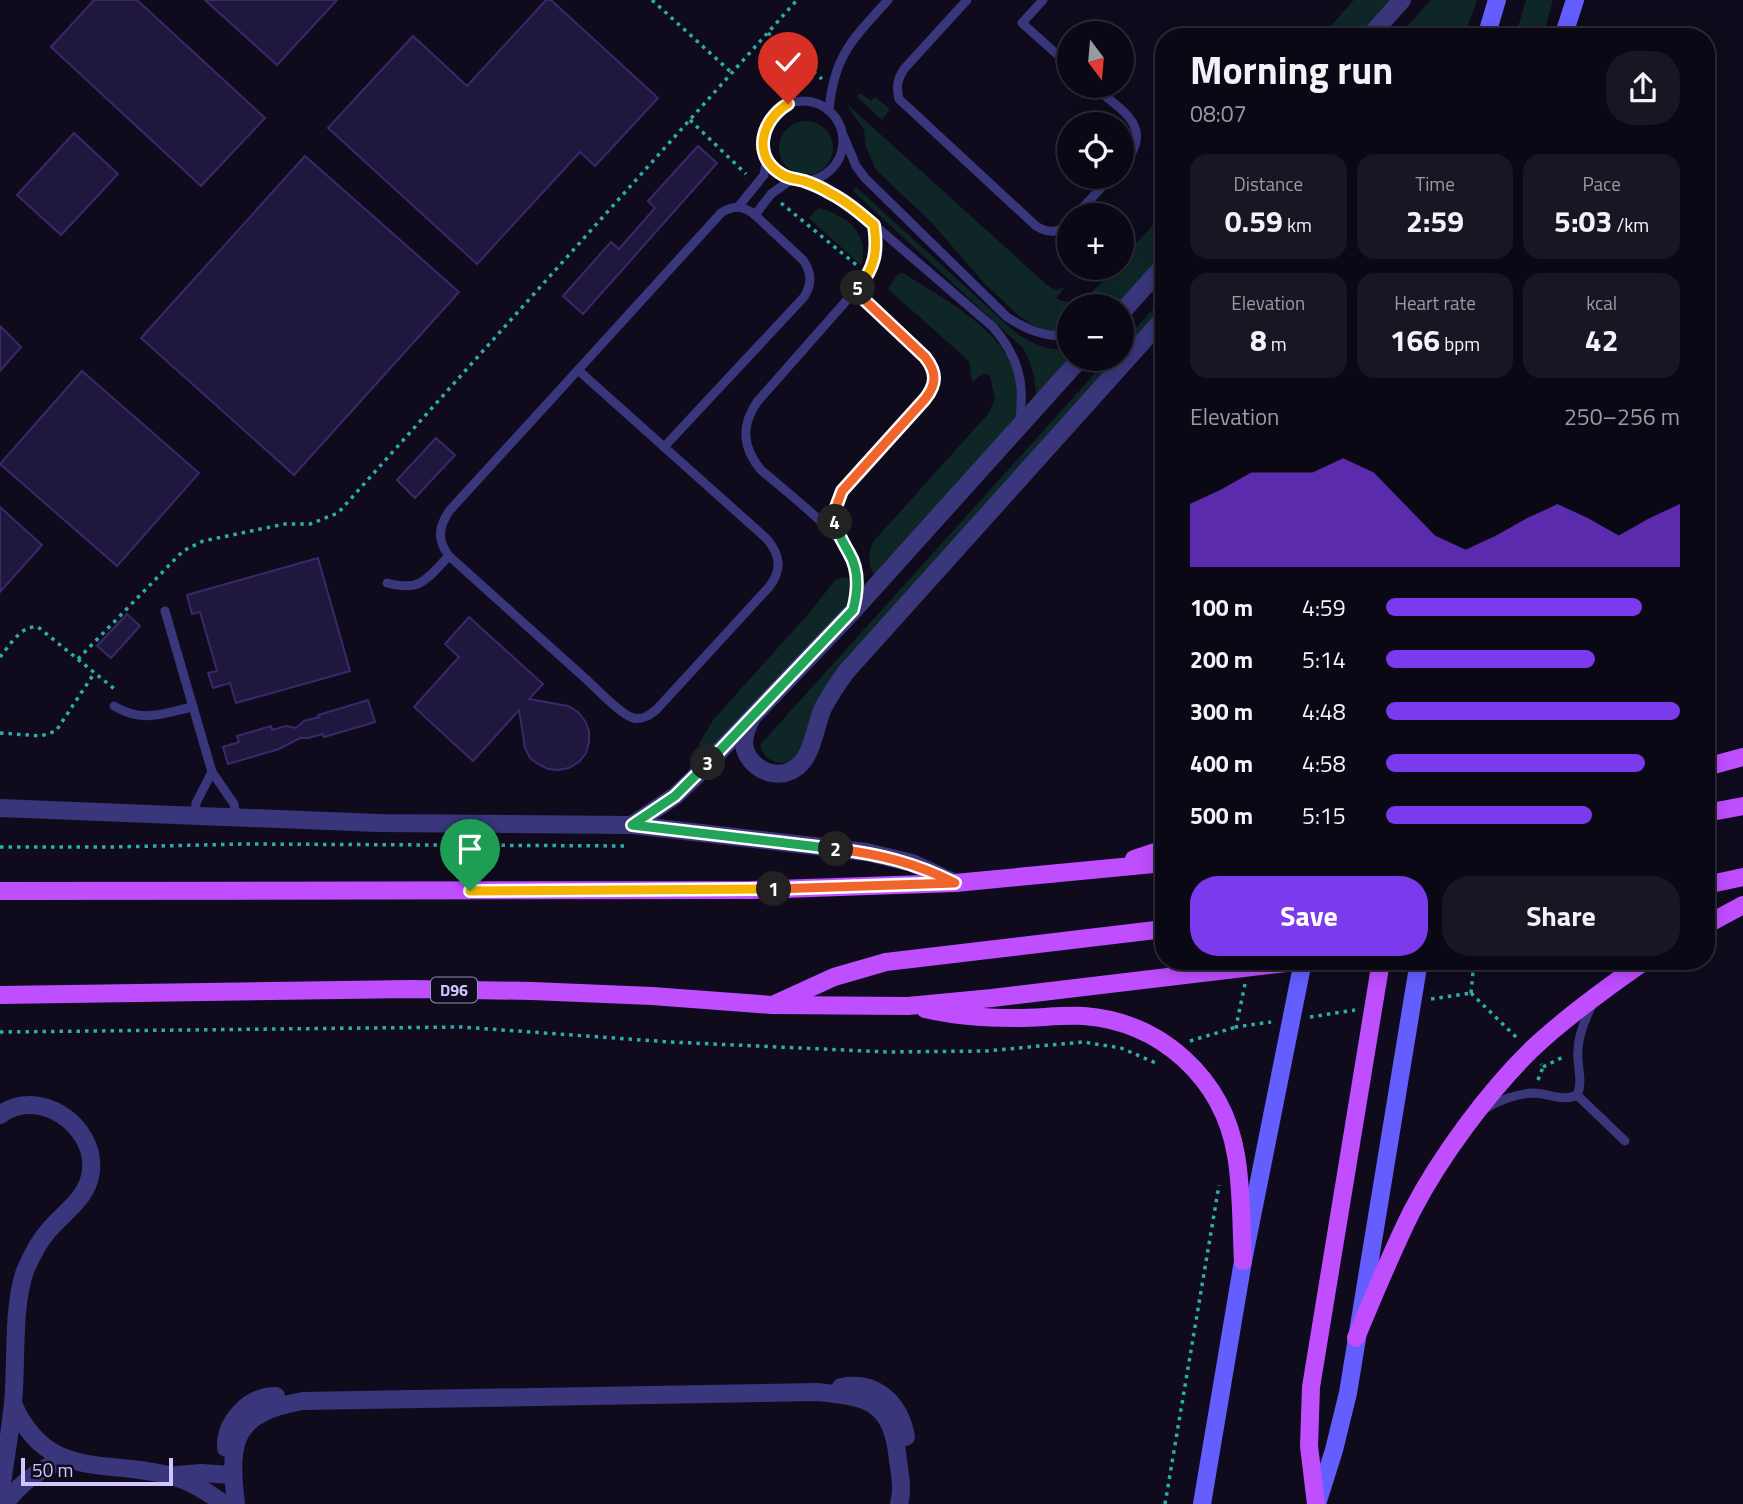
<!DOCTYPE html>
<html lang="en">
<head>
<meta charset="utf-8">
<style>
	body { margin:0; font-family:"Titillium Web",sans-serif; background:#191623; color:#f1f3f6; height:100vh; display:flex; flex-direction:column; font-size:26px; white-space:nowrap }
	* { box-sizing:border-box; margin:0 }
	p { font-size:23px; color:#9a9aa1 }
	.icon { flex:none; width:38px; height:38px; fill:none; stroke:currentColor; stroke-width:2; stroke-linecap:round; stroke-linejoin:round }
	.map { position:relative; flex:1; overflow:hidden }
	.side { position:absolute; left:1155px; top:28px; width:560px; height:942px; display:flex; flex-direction:column; background:#0b0816; border-radius:28px; box-shadow:0 4px 18px #0003,0 0 0 2px #2b2935 }
	.side>* { flex:none }
	.needle { width:46px; rotate:164deg }
	.fabs { position:absolute; left:1057px; top:21px; display:grid; gap:14px }
	.fabs a { display:grid; place-items:center; width:77px; height:77px; border-radius:50%; background:#0b0816; box-shadow:0 4px 18px #0003,0 0 0 2px #2b2935; font-size:35px }
	.scale { position:absolute; left:21px; bottom:18px; width:152px; box-sizing:border-box; padding-left:7px; border:4px solid #cec7ff; border-top:0; font-size:19px; line-height:24px; white-space:nowrap; color:#cec7ff; -webkit-text-stroke:5px #0f0b1d; paint-order:stroke }
	.pin { position:absolute; display:grid; place-items:center; width:60px; height:60px; color:#fff; margin:-72px -30px; border-radius:50% 50% 50% 0; rotate:-45deg; box-shadow:0 0 7px #0007 }
	.pin .icon { rotate:45deg }
	.km { position:absolute; width:35px; height:35px; margin:-18px; border-radius:50%; background:#222; color:#fff; font-size:19px; line-height:35px; text-align:center }
	.round { display:grid; place-items:center; flex:none; width:74px; height:74px; border-radius:28px; background:#191623 }
	.head { display:flex; align-items:center; justify-content:space-between; height:119px; padding:0 35px }
	h1 { font-size:38px; font-weight:700; line-height:52px }
	.metrics { display:grid; grid-template-columns:repeat(3,1fr); gap:10px; height:119px; padding:7px 35px }
	.metrics div { display:grid; align-content:center; border-radius:18px; background:#191623; text-align:center }
	.metrics b { font-size:30px; font-weight:700 }
	.metrics small { font-size:19px; font-weight:400 }
	.metrics p { font-size:19px }
	.chart { height:196px; padding:14px 35px }
	.chart p { display:flex; justify-content:space-between }
	.chart svg { width:100%; height:126px; margin-top:7px; fill:#7c3aed; opacity:.7 }
	.action { display:flex; gap:14px; margin-top:auto; padding:14px 35px }
	.action a { flex:1; height:80px; border-radius:28px; background:#7c3aed; color:#fff; font-size:28px; font-weight:700; line-height:80px; text-align:center }
	.action a+a { background:#191623; color:#f1f3f6 }
	ul { padding:0 35px; list-style:none; font-size:23px }
	li { display:grid; grid-template-columns:112px 84px 1fr; align-items:center; height:52px }
	li i { height:18px; border-radius:9px; background:#7c3aed }
	.map>svg:first-child { display:block }
	.green { fill:#0e2726 }
	.building { fill:#20173e; stroke:#37296a; stroke-width:2 }
	.lines { fill:none; stroke-linecap:round; stroke-linejoin:round }
	.path { stroke:#2caea8; stroke-width:3.5; stroke-dasharray:3.5 5; stroke-linecap:butt }
	.lane { stroke:#39367c; stroke-width:9 }
	.street { stroke:#39367c; stroke-width:18 }
	.secondary { stroke:#645eff; stroke-width:18 }
	.primary { stroke:#bf4eff; stroke-width:18 }
	.split-1-casing { stroke:#fff; stroke-width:14 }
	.split-2-casing { stroke:#fff; stroke-width:14 }
	.split-3-casing { stroke:#fff; stroke-width:14 }
	.split-4-casing { stroke:#fff; stroke-width:14 }
	.split-5-casing { stroke:#fff; stroke-width:14 }
	.split-6-casing { stroke:#fff; stroke-width:14 }
	.split-1 { stroke:#f5b400; stroke-width:9 }
	.split-2 { stroke:#f0652b; stroke-width:9 }
	.split-3 { stroke:#22a559; stroke-width:9 }
	.split-4 { stroke:#22a559; stroke-width:9 }
	.split-5 { stroke:#f0652b; stroke-width:9 }
	.split-6 { stroke:#f5b400; stroke-width:9 }
	.labels { text-anchor:middle; stroke-width:5; stroke-linejoin:round; paint-order:stroke }
	.shield { fill:#0f0b1d; stroke:#958fbb; stroke-width:2 }
	.shield-label { font-size:16px; font-weight:bold; fill:#cec7ff }
</style>
</head>
<body>
<div class="map">
<svg width="1743" height="1504" viewBox="0 0 1743 1504">
	<rect width="100%" height="100%" fill="#0f0b1d"/>
	<g class="green">
		<polygon points="1354,0 1396,0 1363,37 1321,37"/>
		<polygon points="1431,0 1477,0 1464,37 1398,37"/>
		<polygon points="1526,0 1553,0 1543,37 1515,37"/>
		<polygon points="860,93 871,101 875,97 890,109 882,120 857,97"/>
		<path d="M 848,105 L 1046,284 L 1055,290 L 1065,287 L 1056,298 C 1080,312 1101,283 1114,268 L 1122,268 L 1122,259 L 1164,213 L 1164,260 L 1122,306 L 1069,306 L 1069,332 L 1052,332 L 1034,326 L 1019,316 L 986,285 L 931,222 L 876,170 L 866,147 L 864,130 L 849,108 Z"/>
		<circle cx="806" cy="148" r="27"/>
		<path d="M 856,187 L 1015,332 C 1032,343 1048,352 1069,349 L 1069,359 L 1036,401 C 1036,380 1033,366 1023,348 L 853,191 Z"/>
		<path d="M 818,208 C 845,214 871,234 861,265 L 809,218 Z"/>
		<path d="M 903,273 C 959,309 1045,350 1010,430 L 878,581 C 868,568 867,558 873,542 L 988,414 L 995,399 L 990,375 L 983,374 L 972,382 L 969,361 L 888,289 L 898,274 Z"/>
		<path d="M 1164,297 L 1164,314 L 843,671 L 797,761 C 780,765 766,764 760,745 L 1108,359 L 1122,359 L 1122,343 Z"/>
		<polygon points="847,577 853,594 849,607 713,760 701,752 699,744 713,720 810,612 836,579"/>
	</g>
	<g class="building">
		<polygon points="94,0 137,0 265,118 201,186 51,47"/>
		<polygon points="205,0 337,0 277,65"/>
		<polygon points="546,0 551,0 658,98 595,166 580,152 477,264 328,128 413,36 467,86"/>
		<polygon points="74,133 118,174 61,235 17,195"/>
		<polygon points="698,146 717,163 583,314 563,296 611,242 619,249 655,208 648,201"/>
		<polygon points="305,156 459,292 294,475 141,338"/>
		<polygon points="0,326 21,347 0,371"/>
		<polygon points="82,371 199,473 117,566 0,464"/>
		<polygon points="436,438 455,455 415,498 397,480"/>
		<polygon points="0,507 42,545 0,592"/>
		<polygon points="318,558 350,671 236,703 230,683 213,688 208,673 217,671 200,612 192,614 187,595"/>
		<polygon points="127,614 140,626 111,658 97,646"/>
		<polygon points="469,617 543,684 529,699 568,706 578,712 585,721 589,731 589,742 586,753 579,762 569,768 558,770 548,769 538,764 530,758 525,748 519,710 473,761 414,707 459,657 445,644"/>
		<polygon points="368,700 375,722 324,737 323,734 308,738 300,738 279,749 228,764 223,747 239,742 237,736 271,726 272,730 286,726 296,728 304,721 319,717 318,715"/>
	</g>
	<g class="lines">
		<g class="path">
			<polyline points="652,0 732,73"/>
			<polyline points="768,33 822,79"/>
			<polyline points="690,120 746,174"/>
			<polyline points="781,203 859,267"/>
			<path d="M 0,657 C 10,645 21,625 38,627 L 117,691"/>
			<polyline points="78,659 183,551 203,541 285,524 310,524 338,513 797,0"/>
			<polyline points="0,733 41,736 56,731 95,672"/>
			<polyline points="0,847 113,847 246,844 629,846"/>
			<polyline points="1245,984 1236,1027 1271,1022"/>
			<polyline points="1471,993 1517,1038"/>
			<polyline points="1471,993 1474,961"/>
			<polyline points="1431,999 1471,993"/>
			<polyline points="1310,1017 1355,1010"/>
			<polyline points="0,1032 461,1027 670,1042 887,1052 986,1051 1083,1042 1121,1048 1158,1064"/>
			<polyline points="1190,1041 1236,1027"/>
			<polyline points="1543,1067 1563,1057"/>
			<polyline points="1538,1080 1543,1067 1541,1064"/>
			<polyline points="1165,1504 1219,1185"/>
		</g>
		<g class="lane">
			<path d="M 967,0 L 904,69 C 897,80 896,87 899,99 L 1036,226 C 1049,234 1058,233 1069,223"/>
			<polyline points="1043,0 1022,23 1069,65"/>
			<path d="M 1093,86 C 1122,111 1157,127 1122,166"/>
			<circle cx="803" cy="141" r="40"/>
			<path d="M 829,110 C 834,55 853,39 888,0"/>
			<path d="M 844,137 L 856,166 L 865,178 L 1007,317 C 1027,330 1045,337 1069,336"/>
			<path d="M 803,181 L 832,194 L 858,211 L 993,327 C 1018,356 1026,384 1019,423"/>
			<polyline points="738,207 764,175 767,159"/>
			<polyline points="755,215 771,194 792,179"/>
			<polyline points="1076,215 1111,177"/>
			<path d="M 578,370 L 767,539 C 781,556 782,570 769,587 L 657,709 C 650,715 643,720 633,718 C 619,713 598,690 587,680 C 541,639 495,597 449,556 C 436,539 439,526 450,510 Z"/>
			<path d="M 578,370 L 721,213 C 733,205 743,205 755,215 L 803,260 C 812,273 812,284 804,297 L 664,447"/>
			<path d="M 839,538 C 834,520 835,508 842,491 L 925,399 C 937,384 937,372 925,357 L 855,291"/>
			<path d="M 387,583 C 422,592 426,579 449,556"/>
			<path d="M 855,605 C 859,588 858,572 851,557 C 840,533 783,489 761,470 C 742,447 741,426 757,402 L 869,275 C 876,257 877,244 874,225"/>
			<polyline points="165,611 212,772 234,804 236,817"/>
			<path d="M 114,706 C 142,723 162,714 192,707"/>
			<polyline points="195,816 196,803 212,772"/>
			<polyline points="1577,1095 1625,1141"/>
			<path d="M 1486,1108 C 1500,1100 1516,1094 1533,1093 C 1547,1093 1564,1102 1577,1095 C 1584,1082 1576,1064 1578,1049 C 1579,1033 1585,1019 1592,1005"/>
		</g>
		<g class="street">
			<polyline points="1369,37 1402,0"/>
			<polyline points="1122,312 1164,265"/>
			<path d="M 751,719 C 747,727 744,735 744,744 C 746,764 769,779 788,772 C 813,764 814,728 823,708 C 830,695 838,683 846,672 L 1164,318"/>
			<polyline points="0,808 378,823 632,825 866,852 912,863 955,883"/>
			<polyline points="632,825 675,796 694,778 854,610 1080,359"/>
			<path d="M 0,1115 C 38,1086 96,1125 91,1171 C 88,1198 65,1211 49,1230 C 38,1242 31,1257 25,1271 C 12,1308 17,1363 13,1403 C 10,1435 4,1466 0,1498"/>
			<path d="M 841,1387 C 877,1380 900,1404 906,1437"/>
			<path d="M 13,1404 C 48,1482 104,1458 172,1476 C 193,1482 207,1492 224,1504"/>
			<path d="M 226,1448 C 225,1421 249,1396 276,1396"/>
			<polyline points="177,1475 201,1473 233,1475"/>
			<path d="M 5,1504 C 21,1482 39,1470 64,1459"/>
			<path d="M 236,1504 C 228,1439 234,1413 303,1401 L 817,1392 C 869,1397 892,1401 898,1460 C 900,1474 903,1490 899,1504"/>
		</g>
		<g class="secondary">
			<polyline points="1486,37 1497,0"/>
			<polyline points="1563,37 1575,0"/>
			<polyline points="1202,1504 1243,1261 1303,961"/>
			<polyline points="1317,1504 1334,1450 1348,1393 1419,961"/>
		</g>
		<g class="primary">
			<polyline points="1706,767 1743,757"/>
			<polyline points="1706,813 1743,806"/>
			<polyline points="1134,859 1164,849"/>
			<polyline points="1706,885 1743,877"/>
			<polyline points="0,891 751,890 955,883 1164,863"/>
			<polyline points="1706,925 1743,905"/>
			<polyline points="0,995 411,989 532,991 652,996 772,1005 908,1006 992,998 1303,961"/>
			<polyline points="775,1004 834,977 886,962 1164,929"/>
			<path d="M 925,1009 C 955,1016 984,1018 1015,1018 C 1038,1018 1061,1015 1084,1016 C 1161,1022 1223,1078 1236,1155 C 1242,1189 1241,1226 1243,1261"/>
			<path d="M 1356,1338 C 1374,1295 1391,1253 1412,1211 C 1440,1157 1488,1092 1532,1049 C 1567,1016 1606,988 1645,961"/>
			<polyline points="1316,1504 1309,1446 1311,1387 1381,961"/>
		</g>
	</g>
	<g class="lines">
		<defs>
			<polyline id="split-1" points="470,891 774,889"/>
			<path id="split-2" d="M 774,889 L 955,883 C 916,863 879,854 836,849"/>
			<polyline id="split-3" points="708,763 675,796 632,825 836,849"/>
			<path id="split-4" d="M 708,763 L 853,610 C 858,591 860,571 849,553 C 843,542 838,535 835,522"/>
			<path id="split-5" d="M 835,522 L 836,507 L 842,491 L 925,399 C 937,384 937,372 925,357 L 855,291 L 858,288"/>
			<path id="split-6" d="M 788,104 C 761,120 751,157 783,175 C 790,179 797,179 804,181 C 813,184 822,188 830,193 C 846,201 860,213 874,225 C 878,251 875,268 858,288"/>
		</defs>
		<use href="#split-1" class="split-1-casing"/>
		<use href="#split-2" class="split-2-casing"/>
		<use href="#split-3" class="split-3-casing"/>
		<use href="#split-4" class="split-4-casing"/>
		<use href="#split-5" class="split-5-casing"/>
		<use href="#split-6" class="split-6-casing"/>
		<use href="#split-1" class="split-1"/>
		<use href="#split-2" class="split-2"/>
		<use href="#split-3" class="split-3"/>
		<use href="#split-4" class="split-4"/>
		<use href="#split-5" class="split-5"/>
		<use href="#split-6" class="split-6"/>
	</g>
	<g class="labels">
		<rect class="shield" x="431" y="977.5" width="46" height="25" rx="5"/>
		<g class="shield-label">
			<text x="454" y="996">D96</text>
		</g>
	</g>
</svg>
<div class="fabs">
<a><svg class="needle" viewBox="-14 -14 28 28"><path d="M0-13l5 13h-10z" fill="#e53935"/><path d="M0 13l5-13h-10z" fill="#9a9aa1"/></svg></a>
<a><svg class="icon" aria-label="locate" viewBox="0 0 24 24"><circle cx="12" cy="12" r="6"/><path d="M12 2v4M12 18v4M2 12h4M18 12h4"/></svg></a>
<a>+</a>
<a>−</a>
</div>
<div class="scale">50 m</div>
<div class="pin" style="left:470px;top:891px;background:#1e9e55"><svg class="icon" aria-label="arrive" viewBox="0 0 24 24"><path d="M6 21V4h12l-3 4 3 4H6"/></svg></div>
<div class="pin" style="left:788px;top:104px;background:#d93025"><svg class="icon" aria-label="check" viewBox="0 0 24 24"><path d="M5 12l5 5 9-10"/></svg></div>
<b class="km" style="left:774px;top:889px">1</b>
<b class="km" style="left:836px;top:849px">2</b>
<b class="km" style="left:708px;top:763px">3</b>
<b class="km" style="left:835px;top:522px">4</b>
<b class="km" style="left:858px;top:288px">5</b>
<section class="side">
<div class="head"><div><h1>Morning run</h1><p>08:07</p></div><a class="round"><svg class="icon" aria-label="share" viewBox="0 0 24 24"><path d="M12 15V3M7 8l5-5 5 5M5 13v7h14v-7"/></svg></a></div>
<div class="metrics">
<div><p>Distance</p><b>0.59<small> km</small></b></div>
<div><p>Time</p><b>2:59</b></div>
<div><p>Pace</p><b>5:03<small> /km</small></b></div>
</div>
<div class="metrics">
<div><p>Elevation</p><b>8<small> m</small></b></div>
<div><p>Heart rate</p><b>166<small> bpm</small></b></div>
<div><p>kcal</p><b>42</b></div>
</div>
<div class="chart"><p><span>Elevation</span>250–256 m</p>
<svg viewBox="0 0 160 44" preserveAspectRatio="none"><path d="M0 44V22L10 17L20 11L30 11L40 11L50 6L60 11L70 22L80 33L90 38L100 33L110 27L120 22L130 27L140 33L150 27L160 22V44z"/></svg>
</div>
<ul>
<li><b>100 m</b>4:59<i style="width:87%"></i></li>
<li><b>200 m</b>5:14<i style="width:71%"></i></li>
<li><b>300 m</b>4:48<i style="width:100%"></i></li>
<li><b>400 m</b>4:58<i style="width:88%"></i></li>
<li><b>500 m</b>5:15<i style="width:70%"></i></li>
</ul>
<div class="action"><a>Save</a><a>Share</a></div>
</section>
</div>
</body>
</html>
